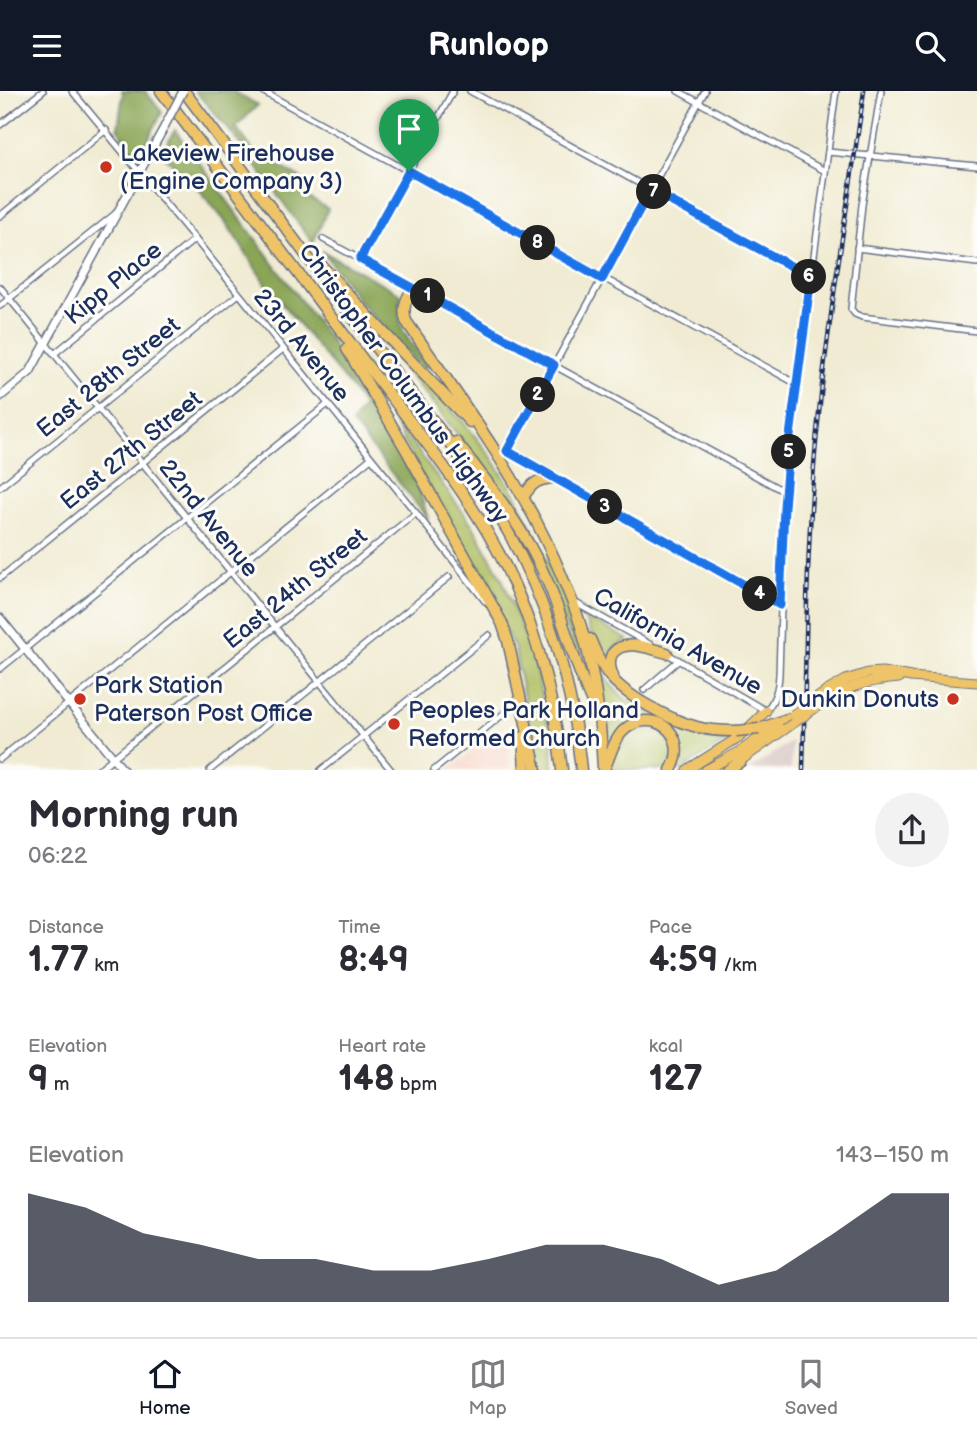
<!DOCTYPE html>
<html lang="en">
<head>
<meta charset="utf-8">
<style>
	body { margin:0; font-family:"Balsamiq Sans",sans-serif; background:#f2f2f3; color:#2b2b33; height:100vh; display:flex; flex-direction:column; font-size:26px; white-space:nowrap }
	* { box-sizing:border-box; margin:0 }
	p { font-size:23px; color:#7c7c81 }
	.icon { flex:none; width:38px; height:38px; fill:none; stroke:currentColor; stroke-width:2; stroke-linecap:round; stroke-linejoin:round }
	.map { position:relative; height:679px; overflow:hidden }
	.details { display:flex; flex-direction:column; background:#fff; flex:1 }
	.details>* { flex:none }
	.pin { position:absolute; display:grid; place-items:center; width:60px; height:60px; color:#fff; margin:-72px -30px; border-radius:50% 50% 50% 0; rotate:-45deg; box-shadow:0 0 7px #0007 }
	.pin .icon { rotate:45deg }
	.km { position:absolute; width:35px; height:35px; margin:-18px; border-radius:50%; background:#222; color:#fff; font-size:19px; line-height:35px; text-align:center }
	.round { display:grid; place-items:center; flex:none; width:74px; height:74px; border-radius:37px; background:#f2f2f3 }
	.summary { display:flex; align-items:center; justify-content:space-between; height:119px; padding:0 28px }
	h1 { font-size:38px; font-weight:600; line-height:52px }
	.stats { display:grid; grid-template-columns:repeat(3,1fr); gap:10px; height:119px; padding:7px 28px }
	.stats div { display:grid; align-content:center }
	.stats b { font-size:35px; font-weight:600 }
	.stats small { font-size:19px; font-weight:400 }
	.stats p { font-size:19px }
	.chart { height:196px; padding:14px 28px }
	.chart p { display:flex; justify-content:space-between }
	.chart svg { width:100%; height:126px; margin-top:7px; fill:#111827; opacity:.7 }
	header { display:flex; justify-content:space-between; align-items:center; height:91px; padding:0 28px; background:#111827; color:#fff; font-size:32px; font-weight:600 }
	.dock { display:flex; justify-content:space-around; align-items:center; height:98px; border-top:2px solid #e1e1e2; background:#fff; font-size:19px; color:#7c7c81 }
	.dock a { display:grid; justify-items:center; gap:4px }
	.dock .selected { color:#111827 }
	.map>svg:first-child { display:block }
	.built { fill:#f7d1c6 }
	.industrial { fill:#d2bfbf }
	.green { fill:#aebe61; stroke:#647660; stroke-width:2 }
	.forest { fill:#8aa557; stroke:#526a5a; stroke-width:2 }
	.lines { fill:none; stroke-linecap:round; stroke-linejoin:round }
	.minor-casing { stroke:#667187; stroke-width:8 }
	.tertiary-casing { stroke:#667187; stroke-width:10 }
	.primary-casing { stroke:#667187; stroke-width:11 }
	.motorway-casing { stroke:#667187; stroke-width:13 }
	.minor { stroke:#fff; stroke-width:5 }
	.tertiary { stroke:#fff; stroke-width:7 }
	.primary { stroke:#efc469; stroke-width:9 }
	.motorway { stroke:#efc469; stroke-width:10 }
	.rail-casing { stroke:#1b2f5e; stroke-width:4.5 }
	.rail { stroke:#fdfcf7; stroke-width:2; stroke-dasharray:5; stroke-linecap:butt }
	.tertiary-bridge-casing { stroke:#667187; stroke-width:10; stroke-linecap:butt }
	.primary-bridge-casing { stroke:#667187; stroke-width:11; stroke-linecap:butt }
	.motorway-bridge-casing { stroke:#667187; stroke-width:13; stroke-linecap:butt }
	.tertiary-bridge { stroke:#fff; stroke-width:7 }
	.primary-bridge { stroke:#efc469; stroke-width:9 }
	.motorway-bridge { stroke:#efc469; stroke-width:10 }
	.route-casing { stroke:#fff; stroke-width:14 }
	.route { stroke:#1a73e8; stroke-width:9 }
	.poi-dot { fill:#c8321e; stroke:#fdfcf7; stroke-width:2.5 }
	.labels { text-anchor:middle; stroke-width:6; stroke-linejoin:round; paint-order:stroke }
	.poi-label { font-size:24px; fill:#1b2f5e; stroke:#fdfcf7; text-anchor:start }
	.street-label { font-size:24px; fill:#1b2f5e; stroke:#fdfcf7 }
</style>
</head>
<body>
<header><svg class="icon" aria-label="menu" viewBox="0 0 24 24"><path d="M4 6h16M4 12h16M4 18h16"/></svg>Runloop<svg class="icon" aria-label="search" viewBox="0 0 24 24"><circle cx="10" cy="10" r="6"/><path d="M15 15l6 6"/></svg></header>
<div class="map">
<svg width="977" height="679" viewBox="0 0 977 679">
	<rect width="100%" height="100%" fill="#fdfcf7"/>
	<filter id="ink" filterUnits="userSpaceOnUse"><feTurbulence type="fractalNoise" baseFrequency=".0143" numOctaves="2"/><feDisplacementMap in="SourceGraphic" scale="14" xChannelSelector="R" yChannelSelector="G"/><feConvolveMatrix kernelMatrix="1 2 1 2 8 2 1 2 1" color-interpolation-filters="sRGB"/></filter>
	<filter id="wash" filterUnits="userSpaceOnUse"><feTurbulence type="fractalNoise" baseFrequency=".00686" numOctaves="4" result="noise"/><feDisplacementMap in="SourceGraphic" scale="28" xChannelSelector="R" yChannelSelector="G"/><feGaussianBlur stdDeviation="1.57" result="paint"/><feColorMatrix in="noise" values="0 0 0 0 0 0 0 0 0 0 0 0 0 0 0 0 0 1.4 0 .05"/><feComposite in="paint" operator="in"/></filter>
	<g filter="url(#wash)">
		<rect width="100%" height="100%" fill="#f0ebd2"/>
		<polygon class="built" points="500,638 510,650 509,679 449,679"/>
		<polygon class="industrial" points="792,650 791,679 749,679"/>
		<g class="green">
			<polygon points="380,247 464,332 490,364 517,406 565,507 583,561 578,564 526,443 501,400 484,376"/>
			<polygon points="385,315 473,435 502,488 532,562 552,651 553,679 538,679 514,555"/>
			<polygon points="583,524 628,549 613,557 603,570"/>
			<polygon points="595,569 607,590 625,608 698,646 726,650 681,679 674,679 680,655 651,627 609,655"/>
			<path d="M 639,637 C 659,638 664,641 674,659 L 668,679 L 610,679 L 611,672 L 623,648 Z"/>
		</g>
		<g class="forest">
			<polygon points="122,0 145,0 162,21 137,70 132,66 118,37 123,3"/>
			<polygon points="195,0 232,0 258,14 236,36 263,73 269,69 305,90 304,104 328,118 313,152 231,41"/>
			<polygon points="175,39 330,249 383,332 419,398 428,428 352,332 363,316 352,298 265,192 225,130 189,86 161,63"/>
			<path d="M 322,160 L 401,203 C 393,239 409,248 428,275 L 424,279 L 361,212 Z"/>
		</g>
	</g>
	<g filter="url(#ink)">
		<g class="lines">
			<defs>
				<g id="minor">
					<polyline points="72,0 195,148 416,422 485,510"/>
					<polyline points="262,0 797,293"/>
					<polyline points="470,0 811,186"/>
					<polyline points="678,0 825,80"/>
					<polyline points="881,0 862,114 851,218 855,223 862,226 977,240"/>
					<polyline points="0,34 43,0"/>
					<polyline points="828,61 977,75"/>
					<polyline points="0,125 106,39"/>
					<polyline points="323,148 785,401"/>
					<polyline points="857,157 977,172"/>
					<polyline points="361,168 453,0"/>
					<polyline points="0,196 391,679"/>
					<polyline points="0,215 115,123"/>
					<polyline points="54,263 195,148"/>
					<polyline points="507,360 781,514"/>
					<polyline points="500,365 507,360 705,0"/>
					<polyline points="0,396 239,203"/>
					<polyline points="0,487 283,258"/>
					<polyline points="574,511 651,554"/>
					<path d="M 666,562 L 766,620 C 775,609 778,599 779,584 L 784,416 L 790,345 L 836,0"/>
					<polyline points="0,578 328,313"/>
					<polyline points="644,599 679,569"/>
					<polyline points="0,668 371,367"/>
					<polyline points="98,679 416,422"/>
					<polyline points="210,679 449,486"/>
					<polyline points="321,679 489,544"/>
					<polyline points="434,679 507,620"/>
				</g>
				<g id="tertiary">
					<polyline points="0,306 30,281 161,42"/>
					<polyline points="0,527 123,679"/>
				</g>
				<g id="primary">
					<polyline points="827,600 846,589 868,582 882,581 911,586 977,591"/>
					<path d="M 828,608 C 851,594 873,589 899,587"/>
					<polyline points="737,672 785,638"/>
					<polyline points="687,679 739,646 766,620"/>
					<polyline points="706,679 739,661 779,633"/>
				</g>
				<g id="motorway">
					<path d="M 161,0 C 225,85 288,169 352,254 C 396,314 448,375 486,439 C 530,513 553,594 562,679"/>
					<path d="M 184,0 C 242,77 299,156 358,233 C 404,295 456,354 496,420 C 544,499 572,587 581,679"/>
					<polyline points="320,173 386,244 470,331"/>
					<path d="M 413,197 C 406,208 402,217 406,230 C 463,312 522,390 561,483 C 569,503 578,522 583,543 C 596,587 601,633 603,679"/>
					<polyline points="347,258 408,362 502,532 508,550 536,679"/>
					<path d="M 456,351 C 492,396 527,441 549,494 C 566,536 576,580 596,620"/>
					<path d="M 524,405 C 532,392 538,388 554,387"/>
					<path d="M 590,548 C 595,560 600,573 608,583 C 625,605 670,629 697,636 C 710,640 723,640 736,640"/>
					<path d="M 613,585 C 610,578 608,570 612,563 C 624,546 651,558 667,562"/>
					<polyline points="759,638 787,628"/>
					<polyline points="523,646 525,679"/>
					<path d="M 605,676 C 610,665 613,651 622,641 C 651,613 692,643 671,679"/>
					<polyline points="728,679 741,670"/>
				</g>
			</defs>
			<use href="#minor" class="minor-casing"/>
			<use href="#tertiary" class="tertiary-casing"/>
			<use href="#primary" class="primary-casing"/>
			<use href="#motorway" class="motorway-casing"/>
			<use href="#minor" class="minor"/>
			<use href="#tertiary" class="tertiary"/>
			<use href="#primary" class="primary"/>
			<use href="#motorway" class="motorway"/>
			<defs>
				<path id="rail" d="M 803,679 C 806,566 806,453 817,341 C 828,227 848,113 864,0"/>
			</defs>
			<use href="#rail" class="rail-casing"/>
			<use href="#rail" class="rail"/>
			<defs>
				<polyline id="tertiary-bridge" points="161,42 183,0"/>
				<g id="primary-bridge">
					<polyline points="793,624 827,600"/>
					<polyline points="785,638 828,608"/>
				</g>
				<polyline id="motorway-bridge" points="736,640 759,638"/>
			</defs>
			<use href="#tertiary-bridge" class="tertiary-bridge-casing"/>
			<use href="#primary-bridge" class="primary-bridge-casing"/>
			<use href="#motorway-bridge" class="motorway-bridge-casing"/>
			<use href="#tertiary-bridge" class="tertiary-bridge"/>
			<use href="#primary-bridge" class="primary-bridge"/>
			<use href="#motorway-bridge" class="motorway-bridge"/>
		</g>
	</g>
	<g class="lines" filter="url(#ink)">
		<defs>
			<polygon id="route" points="409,80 602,188 650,99 811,186 790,345 784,416 780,514 507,360 554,274 360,168"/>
		</defs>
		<use href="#route" class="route-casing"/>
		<use href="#route" class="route"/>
	</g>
	<g class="poi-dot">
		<circle cx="106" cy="76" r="7"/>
		<circle cx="80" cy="608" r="7"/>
		<circle cx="953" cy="608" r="7"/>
		<circle cx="394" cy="633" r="7"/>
	</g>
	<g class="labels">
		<g class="poi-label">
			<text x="120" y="70">Lakeview Firehouse<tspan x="120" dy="28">(Engine Company 3)</tspan></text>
			<text x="94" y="602">Park Station<tspan x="94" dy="28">Paterson Post Office</tspan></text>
			<text x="939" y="616" text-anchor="end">Dunkin Donuts</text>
			<text x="408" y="627">Peoples Park Holland<tspan x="408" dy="28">Reformed Church</tspan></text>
		</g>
		<g class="street-label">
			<text transform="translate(113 192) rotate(-39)" y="8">Kipp Place</text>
			<text transform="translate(302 254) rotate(51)" y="8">23rd Avenue</text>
			<text transform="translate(108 286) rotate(-39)" y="8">East 28th Street</text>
			<text transform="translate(404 292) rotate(54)" y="8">Christopher Columbus Highway</text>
			<text transform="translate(131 359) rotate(-39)" y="8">East 27th Street</text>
			<text transform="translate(209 427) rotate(51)" y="8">22nd Avenue</text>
			<text transform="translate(295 497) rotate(-39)" y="8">East 24th Street</text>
			<text transform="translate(678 550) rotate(30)" y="8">California Avenue</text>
		</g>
	</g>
</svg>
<div class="pin" style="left:409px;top:80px;background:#1e9e55"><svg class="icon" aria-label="arrive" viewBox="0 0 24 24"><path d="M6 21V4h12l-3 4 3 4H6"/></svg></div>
<b class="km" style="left:428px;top:205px">1</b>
<b class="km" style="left:538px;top:304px">2</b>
<b class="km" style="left:605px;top:416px">3</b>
<b class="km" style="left:760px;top:503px">4</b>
<b class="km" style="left:789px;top:361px">5</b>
<b class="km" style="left:809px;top:186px">6</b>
<b class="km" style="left:654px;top:101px">7</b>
<b class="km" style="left:538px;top:152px">8</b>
</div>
<section class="details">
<div class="summary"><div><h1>Morning run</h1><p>06:22</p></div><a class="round"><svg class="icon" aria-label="share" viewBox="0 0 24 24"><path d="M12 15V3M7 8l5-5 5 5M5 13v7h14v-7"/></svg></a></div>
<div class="stats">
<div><p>Distance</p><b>1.77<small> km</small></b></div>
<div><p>Time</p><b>8:49</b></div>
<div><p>Pace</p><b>4:59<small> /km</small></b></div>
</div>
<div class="stats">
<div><p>Elevation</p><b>9<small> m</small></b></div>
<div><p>Heart rate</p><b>148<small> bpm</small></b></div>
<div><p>kcal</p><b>127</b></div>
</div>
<div class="chart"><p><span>Elevation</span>143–150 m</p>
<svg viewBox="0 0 160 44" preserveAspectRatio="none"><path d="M0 44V6L10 11L20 20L30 24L40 29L50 29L60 33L70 33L80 29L90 24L100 24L110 29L120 38L130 33L140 20L150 6L160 6V44z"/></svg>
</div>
</section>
<nav class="dock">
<a class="selected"><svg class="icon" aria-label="home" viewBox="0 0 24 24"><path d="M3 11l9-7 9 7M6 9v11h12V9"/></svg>Home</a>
<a><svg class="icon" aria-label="map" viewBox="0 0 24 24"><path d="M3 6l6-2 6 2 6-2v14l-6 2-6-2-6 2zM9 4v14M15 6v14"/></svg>Map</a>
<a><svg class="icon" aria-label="saved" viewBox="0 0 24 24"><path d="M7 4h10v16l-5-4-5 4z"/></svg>Saved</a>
</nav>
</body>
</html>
